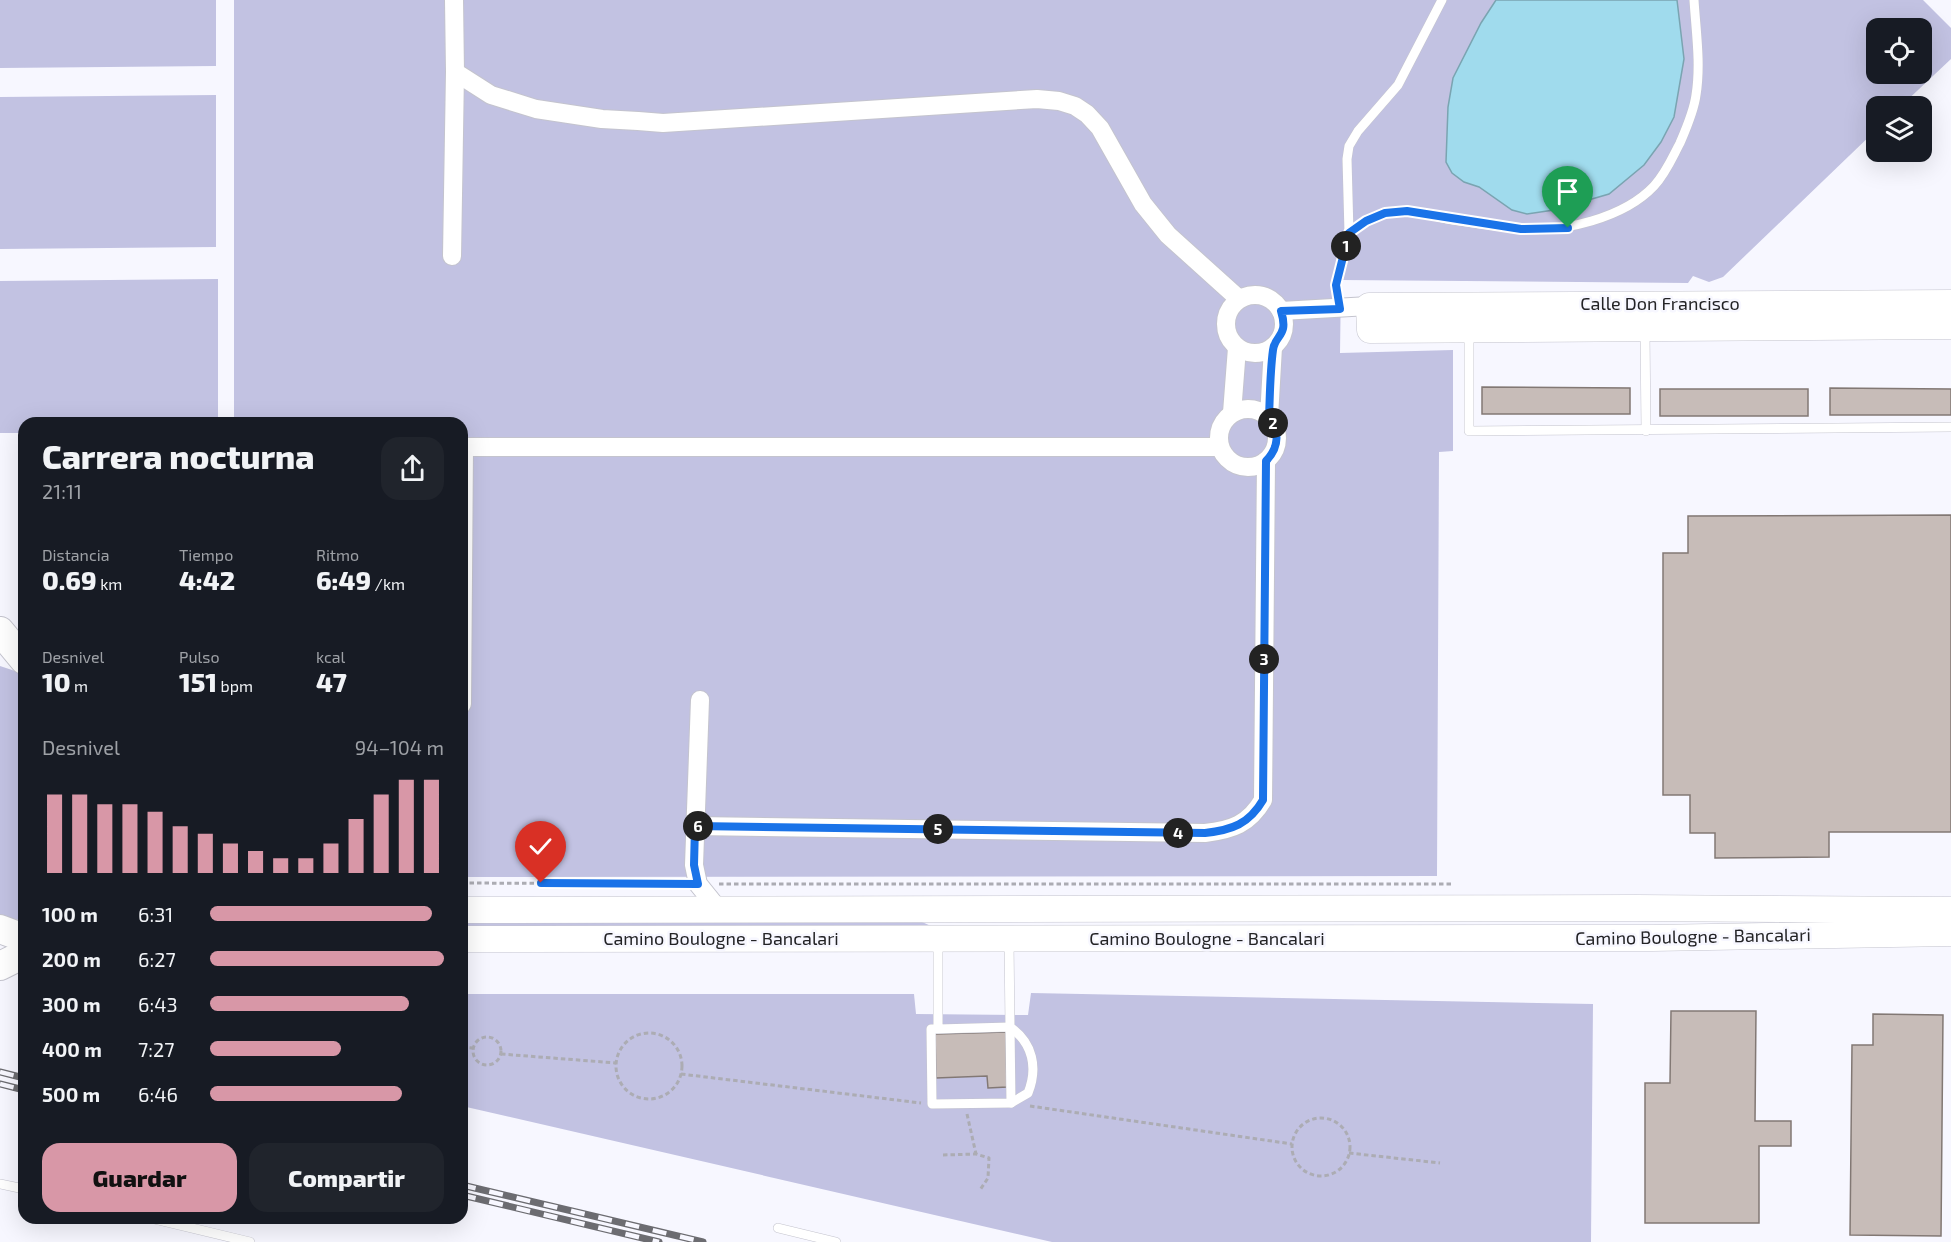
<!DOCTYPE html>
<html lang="es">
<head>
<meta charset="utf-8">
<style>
	body { margin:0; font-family:"Exo 2",sans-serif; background:#20242c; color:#f1f3f6; height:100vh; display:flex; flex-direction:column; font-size:22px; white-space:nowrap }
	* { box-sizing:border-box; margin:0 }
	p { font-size:20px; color:#9ea1a6 }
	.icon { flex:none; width:33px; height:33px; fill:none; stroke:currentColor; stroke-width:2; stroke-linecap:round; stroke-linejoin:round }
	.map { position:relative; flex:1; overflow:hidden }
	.drawer { position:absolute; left:18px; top:417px; width:450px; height:807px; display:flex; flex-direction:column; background:#171b24; border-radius:18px; box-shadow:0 6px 24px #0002 }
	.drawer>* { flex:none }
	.buttons { position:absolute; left:1866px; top:18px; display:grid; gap:12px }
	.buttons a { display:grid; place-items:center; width:66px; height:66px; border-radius:12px; background:#171b24; box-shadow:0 6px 24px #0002; font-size:30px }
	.pin { position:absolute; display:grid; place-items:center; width:51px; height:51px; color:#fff; margin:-62px -26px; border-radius:50% 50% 50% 0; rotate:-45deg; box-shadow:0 0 6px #0007 }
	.pin .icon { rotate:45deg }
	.km { position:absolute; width:30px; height:30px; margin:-15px; border-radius:50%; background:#222; color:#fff; font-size:16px; line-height:30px; text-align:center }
	.round { display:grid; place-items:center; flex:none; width:63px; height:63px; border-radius:18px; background:#20242c }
	.headline { display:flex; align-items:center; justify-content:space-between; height:102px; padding:0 24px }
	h1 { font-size:33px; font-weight:800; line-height:45px }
	.figures { display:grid; grid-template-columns:repeat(3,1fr); gap:9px; height:102px; padding:6px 24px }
	.figures div { display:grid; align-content:center }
	.figures b { font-size:26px; font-weight:800 }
	.figures small { font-size:16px; font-weight:400 }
	.figures p { font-size:16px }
	.chart { height:168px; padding:12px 24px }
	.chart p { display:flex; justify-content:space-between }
	.chart svg { width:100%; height:108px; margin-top:6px; stroke:#d897a7; stroke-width:6 }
	.primary-button { display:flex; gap:12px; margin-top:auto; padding:12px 24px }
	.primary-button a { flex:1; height:69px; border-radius:18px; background:#d897a7; color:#111; font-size:24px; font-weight:800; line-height:69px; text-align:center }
	.primary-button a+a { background:#20242c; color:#f1f3f6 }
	ul { padding:0 24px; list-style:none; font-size:20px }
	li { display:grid; grid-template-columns:96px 72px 1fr; align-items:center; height:45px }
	li i { height:15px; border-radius:8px; background:#d897a7 }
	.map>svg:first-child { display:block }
	.green { fill:#c2c2e2; fill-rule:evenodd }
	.water { fill:#a0dbed; stroke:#7aa4b1; stroke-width:1.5 }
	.building { fill:#c7bcb8; stroke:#827874; stroke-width:1.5 }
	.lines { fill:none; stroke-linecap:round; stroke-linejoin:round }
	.lane-casing { stroke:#c4c4ce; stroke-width:10 }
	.street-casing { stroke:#c4c4ce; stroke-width:20 }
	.secondary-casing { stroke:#c4c4ce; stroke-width:27 }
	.primary-casing { stroke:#c4c4ce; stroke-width:30 }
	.path { stroke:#acacb3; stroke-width:3; stroke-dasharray:4.5 3; stroke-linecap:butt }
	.lane { stroke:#fff; stroke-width:9 }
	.street { stroke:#fff; stroke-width:18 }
	.secondary { stroke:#fff; stroke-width:26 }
	.primary { stroke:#fff; stroke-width:28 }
	.rail-casing { stroke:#6c6c71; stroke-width:7 }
	.rail { stroke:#f7f7ff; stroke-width:4.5; stroke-dasharray:14; stroke-linecap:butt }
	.route-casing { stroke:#fff; stroke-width:12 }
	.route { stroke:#1a73e8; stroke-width:8 }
	.labels { text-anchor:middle; stroke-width:5; stroke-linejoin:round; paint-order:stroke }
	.street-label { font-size:18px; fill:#232326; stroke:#f7f7ff }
</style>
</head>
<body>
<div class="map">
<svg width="1951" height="1242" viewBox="0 0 1951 1242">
	<rect width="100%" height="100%" fill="#f7f7ff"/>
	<g class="green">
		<polygon points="0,0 216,0 216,66 0,68"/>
		<path d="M 234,0 L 1923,0 L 1951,28 L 1951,59 L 1901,106 L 1876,106 L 1876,130 L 1723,277 L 1709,282 L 1693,276 L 1688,283 L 1341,280 L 1340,353 L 1453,350 L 1453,451 L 1439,452 L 1437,876 L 462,877 L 462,423 L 234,423 ZM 1876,28 L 1922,28 L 1922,74 L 1876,74 Z"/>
		<polygon points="216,95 216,247 0,249 0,97"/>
		<polygon points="218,279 218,423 24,423 24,433 0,433 0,281"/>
		<polygon points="0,666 15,671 24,677 24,920 0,919"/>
		<polygon points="836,918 852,922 922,922 931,926 931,929 462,934 462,920"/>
		<polygon points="1031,993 1593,1004 1591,1242 1052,1242 462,1106 462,994 914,994 916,1014 1028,1015"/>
	</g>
	<polygon class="water" points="1496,0 1677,0 1684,59 1674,117 1661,142 1644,165 1609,194 1554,210 1527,214 1512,210 1479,187 1464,182 1452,173 1446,162 1448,107 1453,78 1481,23"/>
	<g class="building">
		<polygon points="1482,387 1630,388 1630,414 1482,414"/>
		<polygon points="1830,388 1951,389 1951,415 1830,415"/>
		<rect x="1660" y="389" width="148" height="27"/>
		<polygon points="1951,515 1951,832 1829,832 1829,857 1715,858 1715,833 1690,833 1690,795 1663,795 1663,553 1688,553 1688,516"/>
		<polygon points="1671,1011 1756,1011 1755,1121 1791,1121 1791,1146 1759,1146 1759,1223 1645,1223 1645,1083 1670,1083"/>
		<polygon points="1873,1014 1943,1015 1941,1236 1850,1235 1852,1045 1873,1045"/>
		<polygon points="1006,1032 1007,1087 988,1088 987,1076 936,1078 935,1034"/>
	</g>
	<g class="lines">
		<defs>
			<g id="lane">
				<path d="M 1349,233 C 1359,224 1371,217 1384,213 C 1405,208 1427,215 1447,219 C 1471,223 1495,226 1520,229 C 1562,233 1624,218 1654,186 C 1666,173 1672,158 1680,143 C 1686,129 1694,111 1696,95 C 1701,64 1696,32 1694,0"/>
				<polyline points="1340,309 1336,285 1349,233 1347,159 1349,146 1358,131 1398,85 1442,0"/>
				<polyline points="1645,331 1646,431"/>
				<polyline points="1469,332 1469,431 1951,427"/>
				<path d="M 1009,941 L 1010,1027 C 1033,1043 1038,1068 1028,1093 L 1011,1103"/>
				<polyline points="938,1029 931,1029 932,1104 1011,1103 1010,1027 938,1029 938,941"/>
				<polyline points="0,1184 24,1189"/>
				<polyline points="150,1218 250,1242"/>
				<polyline points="778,1228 836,1242"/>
			</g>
			<g id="street">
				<polyline points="454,0 455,72 491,95 536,109 602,119 638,121 663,123 1037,99 1059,101 1075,106 1087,114 1100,128 1143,204 1168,235 1239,299"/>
				<polyline points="452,256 455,72"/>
				<circle cx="1255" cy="324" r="29"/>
				<polyline points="1281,311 1369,306"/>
				<circle cx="1248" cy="438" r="29"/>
				<polyline points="1232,413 1237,348"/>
				<polyline points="1269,417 1273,347"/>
				<polyline points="700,700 694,865 698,884 719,910"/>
				<polyline points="462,704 464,447 1219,447"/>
				<path d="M 695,826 L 1205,833 C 1232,830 1249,824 1263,800 L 1266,461"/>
			</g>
			<g id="secondary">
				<polyline points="1951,303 1369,306 1370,330 1951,326"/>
				<polyline points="462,910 1636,908 1951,910"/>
				<polyline points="462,939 1653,938 1951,933"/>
			</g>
			<g id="primary">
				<polyline points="0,631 24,660"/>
				<polyline points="0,929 24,938"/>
				<polyline points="0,966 24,954"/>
			</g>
		</defs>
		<use href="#lane" class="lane-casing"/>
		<use href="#street" class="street-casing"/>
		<use href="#secondary" class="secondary-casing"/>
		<use href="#primary" class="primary-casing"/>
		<g class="path">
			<polyline points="462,883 683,884"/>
			<polyline points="719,884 1453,884"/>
			<circle cx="649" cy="1066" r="33"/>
			<circle cx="487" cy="1051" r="14"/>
			<polyline points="462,1047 473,1048"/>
			<polyline points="501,1054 616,1063"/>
			<polyline points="681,1074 921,1103"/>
			<polyline points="1030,1106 1292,1144"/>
			<polyline points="967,1114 976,1154"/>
			<circle cx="1321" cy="1147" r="29"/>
			<polyline points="1349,1153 1440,1163"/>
			<polyline points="943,1155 976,1154 989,1158 988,1178 980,1190"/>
		</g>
		<use href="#lane" class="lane"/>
		<use href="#street" class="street"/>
		<use href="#secondary" class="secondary"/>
		<use href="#primary" class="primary"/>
		<defs>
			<g id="rail">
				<polyline points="0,1072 24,1078"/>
				<polyline points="0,1084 24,1090"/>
				<polyline points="462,1185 703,1242"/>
				<polyline points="462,1195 659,1242"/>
			</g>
		</defs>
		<use href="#rail" class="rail-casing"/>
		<use href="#rail" class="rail"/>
	</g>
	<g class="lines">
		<defs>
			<path id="route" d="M 541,883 L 698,884 L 694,865 L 695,826 L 1205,833 C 1232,830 1249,824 1263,800 L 1266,461 C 1279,447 1280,433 1269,417 C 1270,395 1270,372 1273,350 C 1275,334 1289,337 1281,311 L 1340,309 L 1336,285 L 1349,233 L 1366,221 L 1385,213 L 1407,211 L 1521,229 L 1568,228"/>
		</defs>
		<use href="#route" class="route-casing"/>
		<use href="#route" class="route"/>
	</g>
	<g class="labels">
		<g class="street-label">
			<text x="1660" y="310">Calle Don Francisco</text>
			<text transform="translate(1693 937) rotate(-1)" y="6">Camino Boulogne - Bancalari</text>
			<text x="721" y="945">Camino Boulogne - Bancalari</text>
			<text x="1207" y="945">Camino Boulogne - Bancalari</text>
		</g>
	</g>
</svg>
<div class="buttons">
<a><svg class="icon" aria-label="locate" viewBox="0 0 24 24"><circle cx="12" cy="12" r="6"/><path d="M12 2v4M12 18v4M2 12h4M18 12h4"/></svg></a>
<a><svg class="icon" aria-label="layers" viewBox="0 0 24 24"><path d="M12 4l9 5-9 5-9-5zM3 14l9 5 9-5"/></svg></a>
</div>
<div class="pin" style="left:1568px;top:228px;background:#1e9e55"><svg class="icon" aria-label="arrive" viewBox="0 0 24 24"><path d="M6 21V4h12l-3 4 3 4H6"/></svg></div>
<div class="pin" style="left:541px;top:883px;background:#d93025"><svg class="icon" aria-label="check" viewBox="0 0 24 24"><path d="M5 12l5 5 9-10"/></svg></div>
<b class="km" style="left:1346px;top:246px">1</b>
<b class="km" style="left:1273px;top:423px">2</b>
<b class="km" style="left:1264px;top:659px">3</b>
<b class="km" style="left:1178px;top:833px">4</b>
<b class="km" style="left:938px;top:829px">5</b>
<b class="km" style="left:698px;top:826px">6</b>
<section class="drawer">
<div class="headline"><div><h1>Carrera nocturna</h1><p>21:11</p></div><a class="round"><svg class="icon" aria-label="share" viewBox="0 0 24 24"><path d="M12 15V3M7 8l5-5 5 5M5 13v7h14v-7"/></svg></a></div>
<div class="figures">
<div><p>Distancia</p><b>0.69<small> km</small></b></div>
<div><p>Tiempo</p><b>4:42</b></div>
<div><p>Ritmo</p><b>6:49<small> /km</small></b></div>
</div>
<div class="figures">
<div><p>Desnivel</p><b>10<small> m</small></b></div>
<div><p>Pulso</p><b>151<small> bpm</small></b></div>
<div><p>kcal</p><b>47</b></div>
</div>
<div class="chart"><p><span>Desnivel</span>94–104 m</p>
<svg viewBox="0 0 160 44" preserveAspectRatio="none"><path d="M5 44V12M15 44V12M25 44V16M35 44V16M45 44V19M55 44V25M65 44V28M75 44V32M85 44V35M95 44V38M105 44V38M115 44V32M125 44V22M135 44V12M145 44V6M155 44V6"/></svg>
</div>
<ul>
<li><b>100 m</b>6:31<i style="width:95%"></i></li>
<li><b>200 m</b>6:27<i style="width:100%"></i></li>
<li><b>300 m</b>6:43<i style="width:85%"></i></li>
<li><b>400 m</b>7:27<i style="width:56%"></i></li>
<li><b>500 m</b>6:46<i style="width:82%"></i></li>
</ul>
<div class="primary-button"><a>Guardar</a><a>Compartir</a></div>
</section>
</div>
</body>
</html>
